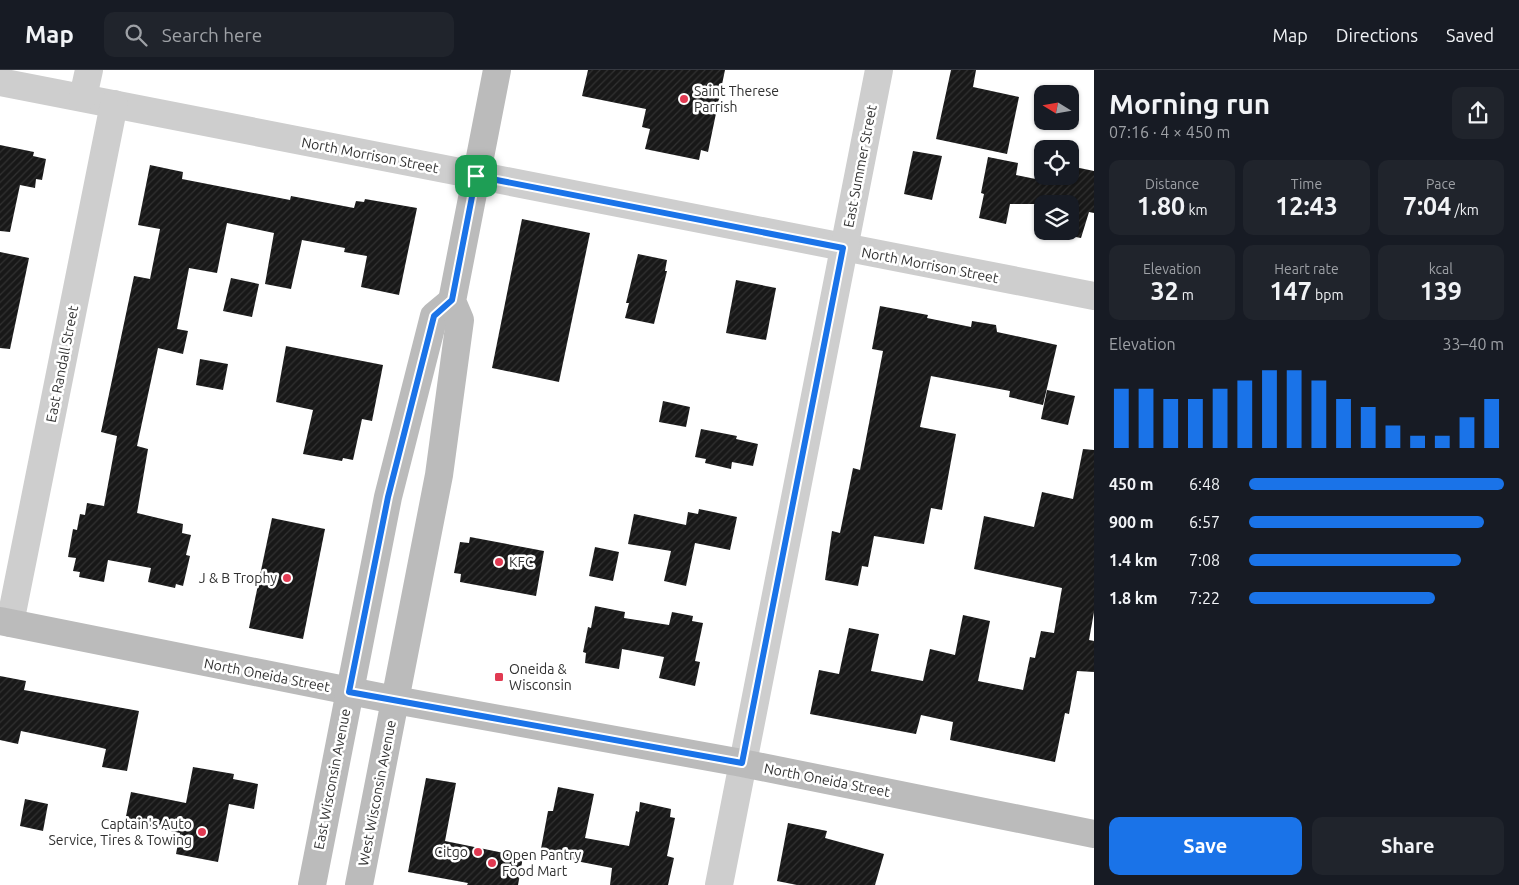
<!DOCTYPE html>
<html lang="en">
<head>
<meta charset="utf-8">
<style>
	body { margin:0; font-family:Ubuntu,sans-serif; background:#20242c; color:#f1f3f6; height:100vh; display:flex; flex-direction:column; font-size:19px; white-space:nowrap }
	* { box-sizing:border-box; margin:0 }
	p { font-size:16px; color:#9ea1a6 }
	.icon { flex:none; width:28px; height:28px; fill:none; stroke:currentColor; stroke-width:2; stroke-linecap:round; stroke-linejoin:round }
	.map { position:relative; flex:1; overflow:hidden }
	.side { display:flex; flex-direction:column; background:#171b24; width:425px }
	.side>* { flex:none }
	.needle { width:32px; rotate:281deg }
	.tools { position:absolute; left:1034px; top:15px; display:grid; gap:10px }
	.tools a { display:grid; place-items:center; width:45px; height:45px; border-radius:10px; background:#171b24; box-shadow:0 1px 4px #0004; font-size:25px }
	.pin { position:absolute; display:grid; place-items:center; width:42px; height:42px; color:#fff; margin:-21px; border-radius:10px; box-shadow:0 2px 8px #0006 }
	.round { display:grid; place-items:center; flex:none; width:52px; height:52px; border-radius:10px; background:#20242c }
	.head { display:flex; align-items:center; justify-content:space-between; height:85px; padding:0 15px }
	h1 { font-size:28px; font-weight:600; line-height:38px }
	.metrics { display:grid; grid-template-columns:repeat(3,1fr); gap:8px; height:85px; padding:5px 15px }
	.metrics div { display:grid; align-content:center; border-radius:10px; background:#20242c; text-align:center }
	.metrics b { font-size:25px; font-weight:600 }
	.metrics small { font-size:14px; font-weight:400 }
	.metrics p { font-size:14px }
	.chart { height:140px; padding:10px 15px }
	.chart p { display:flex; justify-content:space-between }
	.chart svg { width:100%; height:90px; margin-top:5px; stroke:#1a73e8; stroke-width:6 }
	.button { display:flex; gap:10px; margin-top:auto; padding:10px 15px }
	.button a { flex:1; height:58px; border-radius:10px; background:#1a73e8; color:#fff; font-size:20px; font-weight:600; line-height:58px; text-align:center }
	.button a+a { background:#20242c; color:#f1f3f6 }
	ul { padding:0 15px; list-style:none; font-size:16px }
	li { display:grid; grid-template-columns:80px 60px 1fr; align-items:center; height:38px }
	li i { height:12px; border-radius:6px; background:#1a73e8 }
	header { display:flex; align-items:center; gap:30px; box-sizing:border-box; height:70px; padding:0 25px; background:#171b24; border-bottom:1px solid #363941 }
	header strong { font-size:24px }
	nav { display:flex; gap:28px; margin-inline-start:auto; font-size:18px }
	.search { width:350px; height:45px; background:#20242c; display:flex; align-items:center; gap:12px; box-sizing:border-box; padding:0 18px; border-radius:10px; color:#9ea1a6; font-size:19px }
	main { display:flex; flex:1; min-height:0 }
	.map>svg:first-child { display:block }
	.building { fill:url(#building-hatch) }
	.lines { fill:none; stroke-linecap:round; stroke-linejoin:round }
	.street { stroke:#cecece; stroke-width:28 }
	.secondary { stroke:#bbb; stroke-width:28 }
	.route-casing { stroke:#fff; stroke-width:10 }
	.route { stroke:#1a73e8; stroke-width:6 }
	.poi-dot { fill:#e13a52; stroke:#fff; stroke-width:2 }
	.labels { text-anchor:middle; stroke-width:5; stroke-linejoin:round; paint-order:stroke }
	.poi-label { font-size:14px; fill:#313131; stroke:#fff; text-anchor:start }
	.street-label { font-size:14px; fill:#313131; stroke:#fff }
</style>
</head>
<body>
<header>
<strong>Map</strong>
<div class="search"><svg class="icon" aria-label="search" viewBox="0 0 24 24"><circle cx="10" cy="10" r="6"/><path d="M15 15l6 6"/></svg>Search here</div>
<nav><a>Map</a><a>Directions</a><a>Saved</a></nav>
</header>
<main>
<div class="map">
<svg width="1094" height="815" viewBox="0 0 1094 815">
	<defs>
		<pattern id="building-hatch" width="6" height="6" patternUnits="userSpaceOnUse" patternTransform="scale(1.25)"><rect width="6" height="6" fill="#181818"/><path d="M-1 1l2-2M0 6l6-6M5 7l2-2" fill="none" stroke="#313131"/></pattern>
	</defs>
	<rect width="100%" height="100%" fill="#fff"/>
	<g class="building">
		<polygon points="588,0 725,0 708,82 701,80 699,90 645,79 650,59 642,57 646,39 582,26"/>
		<polygon points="951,0 976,0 973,17 1019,27 1007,84 936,69"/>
		<polygon points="0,75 34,82 33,86 46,89 42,110 36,109 35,118 20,115 10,162 0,161"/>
		<polygon points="913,81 942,86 932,130 904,124"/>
		<polygon points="988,87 1018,93 1016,105 1060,114 1062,106 1070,106 1070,96 1094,101 1094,143 1089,142 1081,168 1050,162 1070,161 1070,134 1010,134 1006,154 979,148 984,124 981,123"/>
		<polygon points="150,95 183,102 182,109 290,130 291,126 354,138 356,131 364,132 365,129 417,138 399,225 361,217 367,186 344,182 345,178 302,170 291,219 265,214 274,163 227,153 217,203 189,198 177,259 188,261 183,284 158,278 137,376 148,379 137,443 183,454 182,463 191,465 186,485 190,486 183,516 176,514 175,518 148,512 151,498 108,490 104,512 79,507 80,502 73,501 76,488 68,487 73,459 77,460 80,444 85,445 87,433 104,436 117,366 101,362 134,206 150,209 160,159 138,155"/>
		<polygon points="522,149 590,163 559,312 492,298"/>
		<polygon points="0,182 29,188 10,279 0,278"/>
		<polygon points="638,184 667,190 665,201 667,201 654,254 625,248 629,233 626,233"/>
		<polygon points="231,208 259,214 252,247 223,241"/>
		<polygon points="736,210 776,218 766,270 726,263"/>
		<polygon points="880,236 928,245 927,248 971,257 972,251 996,255 997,262 1057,275 1043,335 1009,327 1010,321 931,306 920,357 956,364 942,440 931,438 924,474 874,466 868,497 862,496 858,516 825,510 832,461 840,463 853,398 860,400 883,281 872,279"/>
		<polygon points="286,276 383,295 372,351 362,349 353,390 343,388 342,391 303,384 313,340 276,332"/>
		<polygon points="200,289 228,294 223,320 196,315"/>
		<polygon points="1047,320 1075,326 1068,355 1041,349"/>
		<polygon points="663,331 690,337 686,357 659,352"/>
		<polygon points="701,359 737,366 736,369 758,374 753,396 732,392 731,399 705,393 706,389 695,387"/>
		<polygon points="1083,379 1094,380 1094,542 1089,570 1094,571 1094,602 1077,601 1069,644 1065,643 1055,692 950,670 953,652 921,645 916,664 810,644 819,600 839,604 849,558 879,564 871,601 923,611 930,579 955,585 963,545 990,551 978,611 1023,620 1030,587 1035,588 1041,561 1054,563 1062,518 974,499 984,446 1034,457 1042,422 1073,429"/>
		<polygon points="699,439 737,447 730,480 695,473 686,516 664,511 671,481 628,474 634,444 686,455 688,442 698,444"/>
		<polygon points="272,448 325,459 303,569 249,558"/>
		<polygon points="470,467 544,481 536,526 460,512 461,504 454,503 460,472 469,473"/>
		<polygon points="595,477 619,482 613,511 589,506"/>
		<polygon points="595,536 625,542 624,548 669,555 672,542 693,546 692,551 703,553 695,591 700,592 695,616 659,608 664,587 622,579 619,599 585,593 586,583 583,582 588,557 591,558"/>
		<polygon points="0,606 26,611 24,620 139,641 127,701 102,697 106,679 98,677 21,661 18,674 0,670"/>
		<polygon points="193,697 234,704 233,709 258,714 254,739 229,734 218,792 176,784 180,763 125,751 131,722 186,733"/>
		<polygon points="426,708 456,713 445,771 523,787 518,815 467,815 468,813 408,802"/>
		<polygon points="558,717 594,724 585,768 629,776 636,741 639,742 640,732 671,739 670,747 675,748 667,786 674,788 668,815 610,815 612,798 540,784 548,741 553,741"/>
		<polygon points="25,729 48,734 43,761 20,756"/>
		<polygon points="788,753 827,761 825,768 884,784 875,815 797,815 777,811"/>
	</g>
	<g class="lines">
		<g class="street">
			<polyline points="0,12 1094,226"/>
			<polyline points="83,27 89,0"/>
			<polyline points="10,553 114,34"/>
			<polyline points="719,815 879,0"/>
		</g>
		<g class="secondary">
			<polyline points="0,551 395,630 742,693 1094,764"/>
			<polyline points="312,815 388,427 434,246 452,231"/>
			<polyline points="359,815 439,405 460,250 452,231 497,0"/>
		</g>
	</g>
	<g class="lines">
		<defs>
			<polygon id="route" points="476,106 843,178 742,693 349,622 388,427 434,246 452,230"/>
		</defs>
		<use href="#route" class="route-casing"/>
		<use href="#route" class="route"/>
	</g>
	<g class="poi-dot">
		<circle cx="684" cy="29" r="5"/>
		<circle cx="499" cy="492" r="5"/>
		<circle cx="287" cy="508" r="5"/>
		<rect x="494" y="602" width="10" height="10" rx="2.5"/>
		<circle cx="202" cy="762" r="5"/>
		<circle cx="478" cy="782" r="5"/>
		<circle cx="492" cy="793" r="5"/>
	</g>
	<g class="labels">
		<g class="poi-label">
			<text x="694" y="26">Saint Therese<tspan x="694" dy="16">Parrish</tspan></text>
			<text x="509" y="497">KFC</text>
			<text x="277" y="513" text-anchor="end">J &amp; B Trophy</text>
			<text x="509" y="604">Oneida &amp;<tspan x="509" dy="16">Wisconsin</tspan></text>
			<text x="192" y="759" text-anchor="end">Captain's Auto<tspan x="192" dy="16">Service, Tires &amp; Towing</tspan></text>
			<text x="468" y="787" text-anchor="end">Citgo</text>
			<text x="502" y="790">Open Pantry<tspan x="502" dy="16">Food Mart</tspan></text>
		</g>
		<g class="street-label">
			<text transform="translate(370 85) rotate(11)" y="5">North Morrison Street</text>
			<text transform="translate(860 96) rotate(-79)" y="5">East Summer Street</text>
			<text transform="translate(930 195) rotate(11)" y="5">North Morrison Street</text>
			<text transform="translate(62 294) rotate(-79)" y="5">East Randall Street</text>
			<text transform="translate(267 605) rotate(11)" y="5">North Oneida Street</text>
			<text transform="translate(332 709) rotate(-79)" y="5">East Wisconsin Avenue</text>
			<text transform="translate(827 710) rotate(11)" y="5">North Oneida Street</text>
			<text transform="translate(377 723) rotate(-79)" y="5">West Wisconsin Avenue</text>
		</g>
	</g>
</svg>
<div class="tools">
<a><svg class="needle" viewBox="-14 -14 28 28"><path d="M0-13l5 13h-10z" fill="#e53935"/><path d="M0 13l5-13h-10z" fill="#9ea1a6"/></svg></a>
<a><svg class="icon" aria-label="locate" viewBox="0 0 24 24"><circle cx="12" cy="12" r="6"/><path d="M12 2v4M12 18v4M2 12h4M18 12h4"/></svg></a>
<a><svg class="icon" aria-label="layers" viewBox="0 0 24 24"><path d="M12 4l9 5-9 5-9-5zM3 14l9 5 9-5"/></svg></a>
</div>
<div class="pin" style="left:476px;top:106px;background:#1e9e55"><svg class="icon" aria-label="arrive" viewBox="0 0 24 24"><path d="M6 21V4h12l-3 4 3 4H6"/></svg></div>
</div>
<section class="side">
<div class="head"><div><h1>Morning run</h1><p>07:16 · 4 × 450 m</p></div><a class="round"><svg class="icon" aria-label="share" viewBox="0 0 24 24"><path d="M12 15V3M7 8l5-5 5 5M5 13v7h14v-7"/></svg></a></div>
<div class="metrics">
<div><p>Distance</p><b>1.80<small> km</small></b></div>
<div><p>Time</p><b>12:43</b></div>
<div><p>Pace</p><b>7:04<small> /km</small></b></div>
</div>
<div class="metrics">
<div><p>Elevation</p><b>32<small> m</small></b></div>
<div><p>Heart rate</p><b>147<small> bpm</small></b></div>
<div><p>kcal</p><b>139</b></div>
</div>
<div class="chart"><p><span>Elevation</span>33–40 m</p>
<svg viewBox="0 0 160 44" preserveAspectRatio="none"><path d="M5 44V15M15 44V15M25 44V20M35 44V20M45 44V15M55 44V11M65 44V6M75 44V6M85 44V11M95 44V20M105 44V24M115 44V33M125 44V38M135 44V38M145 44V29M155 44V20"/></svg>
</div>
<ul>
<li><b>450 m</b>6:48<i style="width:100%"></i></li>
<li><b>900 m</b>6:57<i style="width:92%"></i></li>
<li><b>1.4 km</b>7:08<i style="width:83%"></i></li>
<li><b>1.8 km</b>7:22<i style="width:73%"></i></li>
</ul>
<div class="button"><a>Save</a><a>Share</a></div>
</section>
</main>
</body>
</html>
